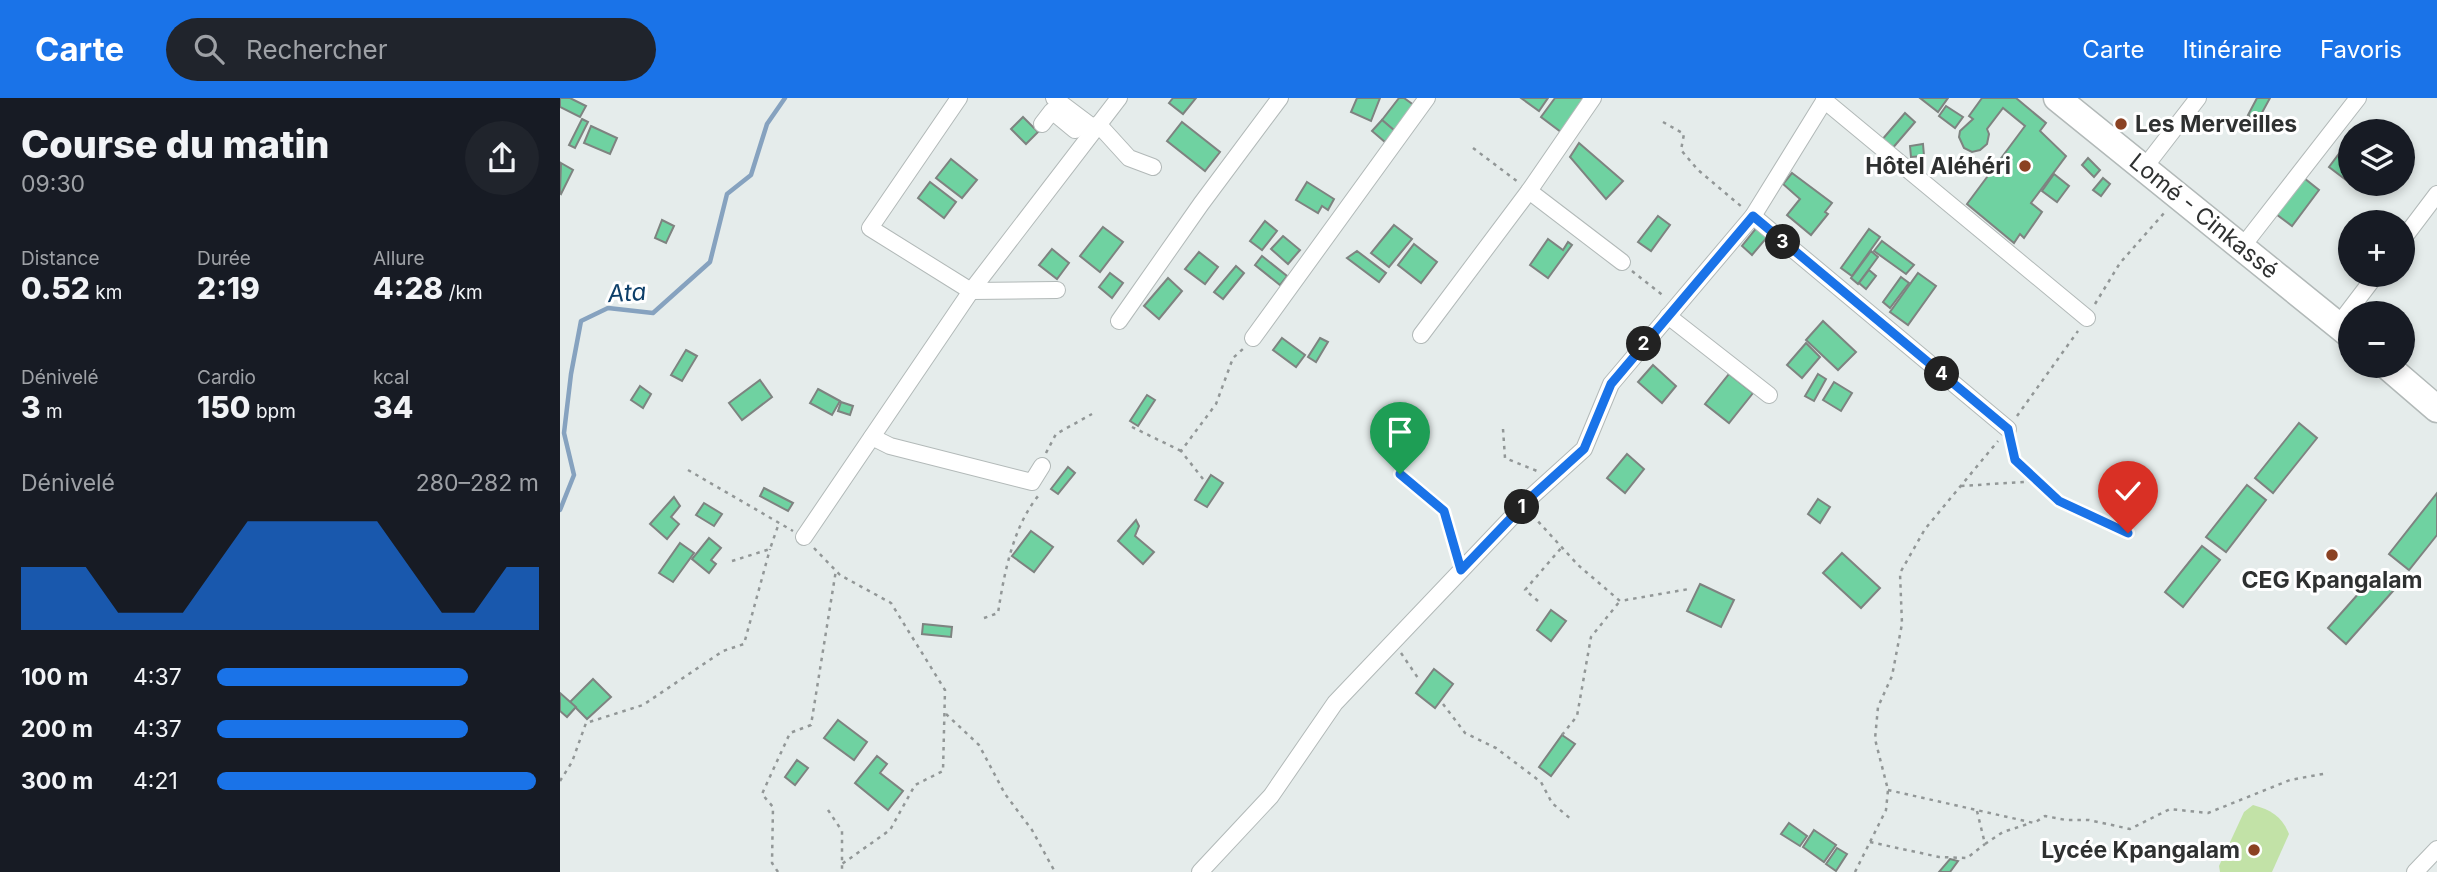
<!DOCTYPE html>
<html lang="fr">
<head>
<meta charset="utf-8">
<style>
	body { margin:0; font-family:Inter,sans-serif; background:#20242c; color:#f1f3f6; height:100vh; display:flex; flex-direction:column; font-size:26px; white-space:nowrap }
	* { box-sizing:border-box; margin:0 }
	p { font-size:23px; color:#9ea1a6 }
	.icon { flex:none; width:38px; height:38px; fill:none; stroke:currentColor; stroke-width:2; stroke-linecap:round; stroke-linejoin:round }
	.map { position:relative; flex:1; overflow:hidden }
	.drawer { display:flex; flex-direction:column; background:#171b24; width:560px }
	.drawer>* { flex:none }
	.fabs { position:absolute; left:1778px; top:21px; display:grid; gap:14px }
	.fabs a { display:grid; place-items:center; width:77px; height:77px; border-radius:50%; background:#171b24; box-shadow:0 4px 10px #0003; font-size:35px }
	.pin { position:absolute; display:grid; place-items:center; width:60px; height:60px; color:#fff; margin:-72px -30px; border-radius:50% 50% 50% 0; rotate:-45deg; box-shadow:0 0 7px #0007 }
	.pin .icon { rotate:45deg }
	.km { position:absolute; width:35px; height:35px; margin:-18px; border-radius:50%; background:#222; color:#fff; font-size:19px; line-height:35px; text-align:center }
	.round { display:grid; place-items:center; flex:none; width:74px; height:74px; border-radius:37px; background:#20242c }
	.overview { display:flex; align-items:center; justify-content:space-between; height:119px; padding:0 21px }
	h1 { font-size:38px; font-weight:800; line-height:52px }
	.stats { display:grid; grid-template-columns:repeat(3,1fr); gap:10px; height:119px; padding:7px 21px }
	.stats div { display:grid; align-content:center }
	.stats b { font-size:30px; font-weight:800 }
	.stats small { font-size:19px; font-weight:400 }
	.stats p { font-size:19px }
	.chart { height:196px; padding:14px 21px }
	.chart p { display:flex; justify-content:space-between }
	.chart svg { width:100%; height:126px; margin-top:7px; fill:#1a73e8; opacity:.7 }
	ul { padding:0 21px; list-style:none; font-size:23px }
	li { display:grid; grid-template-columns:112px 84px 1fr; align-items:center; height:52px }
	li i { height:18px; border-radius:9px; background:#1a73e8 }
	header { display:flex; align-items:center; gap:42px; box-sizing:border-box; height:98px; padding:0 35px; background:#1a73e8; color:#fff }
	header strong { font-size:33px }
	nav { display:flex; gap:38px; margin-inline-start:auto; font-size:24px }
	.search { width:490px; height:63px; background:#20242c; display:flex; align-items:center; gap:18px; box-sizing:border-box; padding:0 24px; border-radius:38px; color:#9ea1a6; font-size:26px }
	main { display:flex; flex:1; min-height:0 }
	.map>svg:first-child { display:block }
	.green { fill:#c2e2a7 }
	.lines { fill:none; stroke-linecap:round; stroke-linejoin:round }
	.stream { stroke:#86a2bf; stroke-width:4.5 }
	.building { fill:#6fd2a1; stroke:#7e8380; stroke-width:2 }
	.minor-casing { stroke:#b2b9b8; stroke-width:18 }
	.trunk-casing { stroke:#b2b9b8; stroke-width:29 }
	.path { stroke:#929797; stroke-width:2.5; stroke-dasharray:3.5 5; stroke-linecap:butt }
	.minor { stroke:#fff; stroke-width:16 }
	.trunk { stroke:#fff; stroke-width:26 }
	.route-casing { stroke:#fff; stroke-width:14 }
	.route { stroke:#1a73e8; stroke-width:9 }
	.poi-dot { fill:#8b4223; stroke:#fff; stroke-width:2.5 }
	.labels { text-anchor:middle; stroke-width:6; stroke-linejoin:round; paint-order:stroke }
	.poi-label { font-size:23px; font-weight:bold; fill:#2f3131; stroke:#fff; text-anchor:end }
	.street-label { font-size:23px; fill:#2f3131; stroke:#fff }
	.water-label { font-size:24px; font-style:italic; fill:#0d3f69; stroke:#fff }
</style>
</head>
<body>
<header>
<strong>Carte</strong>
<div class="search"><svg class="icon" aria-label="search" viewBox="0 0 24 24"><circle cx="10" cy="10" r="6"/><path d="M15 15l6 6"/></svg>Rechercher</div>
<nav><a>Carte</a><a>Itinéraire</a><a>Favoris</a></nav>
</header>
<main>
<section class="drawer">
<div class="overview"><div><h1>Course du matin</h1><p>09:30</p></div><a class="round"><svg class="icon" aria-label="share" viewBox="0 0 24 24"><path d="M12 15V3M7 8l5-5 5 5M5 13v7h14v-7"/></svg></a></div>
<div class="stats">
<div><p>Distance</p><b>0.52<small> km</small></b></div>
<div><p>Durée</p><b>2:19</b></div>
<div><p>Allure</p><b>4:28<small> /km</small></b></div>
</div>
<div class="stats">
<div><p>Dénivelé</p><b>3<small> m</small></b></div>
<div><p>Cardio</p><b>150<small> bpm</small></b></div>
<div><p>kcal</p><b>34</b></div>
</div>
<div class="chart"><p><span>Dénivelé</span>280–282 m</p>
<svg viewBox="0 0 160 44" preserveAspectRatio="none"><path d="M0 44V22L10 22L20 22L30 38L40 38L50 38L60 22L70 6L80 6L90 6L100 6L110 6L120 22L130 38L140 38L150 22L160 22V44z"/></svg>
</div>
<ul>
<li><b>100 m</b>4:37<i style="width:78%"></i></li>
<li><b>200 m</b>4:37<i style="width:78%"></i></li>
<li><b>300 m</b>4:21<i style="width:99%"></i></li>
</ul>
</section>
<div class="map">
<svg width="1877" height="774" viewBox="0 0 1877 774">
	<rect width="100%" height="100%" fill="#e5eceb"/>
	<path class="green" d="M 1693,707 C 1712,712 1722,719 1729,736 L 1712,774 L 1660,774 L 1659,768 L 1684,714 Z"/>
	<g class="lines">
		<polyline class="stream" points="0,412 14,377 4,335 11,276 21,223 48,210 93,215 150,164 167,96 191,77 207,26 225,0"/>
	</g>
	<g class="building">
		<polygon points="0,0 10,0 26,8 20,19 0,9"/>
		<polygon points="613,0 636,0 623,16 609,5"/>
		<polygon points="797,0 820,0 811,23 791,14"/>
		<polygon points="839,0 844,0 855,8 835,33 822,22"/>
		<polygon points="961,0 988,0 979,13"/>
		<polygon points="995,0 1026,0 1001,34 981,19"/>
		<polygon points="1360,0 1388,0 1378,14"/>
		<polygon points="1422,0 1456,0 1486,25 1480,33 1506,58 1471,105 1482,114 1464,140 1460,136 1454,145 1407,106 1465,28 1443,10 1427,31 1429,36 1427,46 1420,52 1412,54 1404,50 1399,39 1400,33 1413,21 1409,18"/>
		<polygon points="1697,0 1710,0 1698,22 1688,17"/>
		<polygon points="1386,8 1403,19 1395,30 1379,18"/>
		<polygon points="1345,15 1355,24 1331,52 1321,43"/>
		<polygon points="463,19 478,34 466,46 451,31"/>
		<polygon points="22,21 28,24 15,50 9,47"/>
		<polygon points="822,22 835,33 825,44 812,33"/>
		<polygon points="622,24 660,54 645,73 607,43"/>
		<polygon points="31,28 57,40 50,56 24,45"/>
		<polygon points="1019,45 1063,83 1046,101 1010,59"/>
		<polygon points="1363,46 1364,58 1351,59 1350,48"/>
		<polygon points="1784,49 1790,54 1790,85 1769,69"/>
		<polygon points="1528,60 1540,72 1534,79 1522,67"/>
		<polygon points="391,61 417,82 402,100 376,80"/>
		<polygon points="1,65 13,72 1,96 0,95"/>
		<polygon points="1232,75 1272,105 1265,114 1268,116 1251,137 1227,117 1240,101 1223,86"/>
		<polygon points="1494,76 1509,88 1497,104 1482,93"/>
		<polygon points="1543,80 1550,86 1541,98 1533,92"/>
		<polygon points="1744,80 1759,92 1732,128 1716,116"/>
		<polygon points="370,84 396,104 384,120 358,100"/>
		<polygon points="747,84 774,101 768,112 762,108 758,115 736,102"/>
		<polygon points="1098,118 1110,127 1091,153 1078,144"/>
		<polygon points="102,122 114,128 106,145 95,140"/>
		<polygon points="705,123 717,133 702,152 690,143"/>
		<polygon points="834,127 852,141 829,169 811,155"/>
		<polygon points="1198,128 1209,137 1192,157 1182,148"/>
		<polygon points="543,129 563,144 540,174 520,158"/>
		<polygon points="1309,131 1320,139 1292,178 1281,170"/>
		<polygon points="723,138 740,152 728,166 711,151"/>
		<polygon points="988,141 1003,152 1008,144 1012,147 988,180 970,167"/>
		<polygon points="1322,143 1354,167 1346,176 1314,153"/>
		<polygon points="854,146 877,164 861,185 838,167"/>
		<polygon points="492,151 509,165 497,181 479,167"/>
		<polygon points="797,153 826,175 819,184 787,160"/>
		<polygon points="1311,153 1318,159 1298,186 1291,180"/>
		<polygon points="639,154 658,169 645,186 625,171"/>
		<polygon points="702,158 727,178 720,187 695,167"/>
		<polygon points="676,168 684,175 663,201 654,194"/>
		<polygon points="1309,172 1316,178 1306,191 1299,185"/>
		<polygon points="550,175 563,185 552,200 539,189"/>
		<polygon points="1358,175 1376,188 1348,227 1330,214"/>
		<polygon points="1341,179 1349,185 1330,210 1323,204"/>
		<polygon points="608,180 622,193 599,221 584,208"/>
		<polygon points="1263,223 1296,254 1278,272 1246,242"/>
		<polygon points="722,240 745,257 736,269 713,252"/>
		<polygon points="760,240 768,244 756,264 748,259"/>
		<polygon points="1246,245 1260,259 1242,280 1227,267"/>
		<polygon points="126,252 137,258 122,283 111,277"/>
		<polygon points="1093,267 1116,288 1102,305 1078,284"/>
		<polygon points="1169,276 1193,295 1169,325 1145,306"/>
		<polygon points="1258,276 1266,281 1254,303 1245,298"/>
		<polygon points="200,282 212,299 182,322 169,305"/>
		<polygon points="1274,284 1292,295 1281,313 1263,302"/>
		<polygon points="80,288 91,296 83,310 71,302"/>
		<polygon points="258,291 280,303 272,317 250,305"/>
		<polygon points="587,297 595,302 578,328 570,323"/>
		<polygon points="281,304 293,308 290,317 278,313"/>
		<polygon points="1739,325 1757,340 1713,395 1695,380"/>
		<polygon points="1067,356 1084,371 1065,395 1047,380"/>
		<polygon points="508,369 515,375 498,396 491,391"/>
		<polygon points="651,377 663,385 647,409 635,402"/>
		<polygon points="1687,387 1706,402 1666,454 1646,439"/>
		<polygon points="204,390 233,405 228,413 200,398"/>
		<polygon points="1877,395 1877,437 1849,472 1829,456"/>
		<polygon points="114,399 120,408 111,419 119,426 107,441 90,426"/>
		<polygon points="1258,401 1270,409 1260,425 1248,416"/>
		<polygon points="144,405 162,416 154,428 136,417"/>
		<polygon points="576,422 579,428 575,438 594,454 583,466 558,443"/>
		<polygon points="471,433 493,449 474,474 452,458"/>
		<polygon points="149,440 161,450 151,462 156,466 149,475 132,461"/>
		<polygon points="120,445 134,455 113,484 99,475"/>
		<polygon points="1642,448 1660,462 1623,509 1605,494"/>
		<polygon points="1282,455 1320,490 1301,510 1263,475"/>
		<polygon points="1815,477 1833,493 1786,546 1768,530"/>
		<polygon points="1140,486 1174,502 1161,529 1127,513"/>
		<polygon points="991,512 1006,523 991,543 977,532"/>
		<polygon points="363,526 392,529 391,539 362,536"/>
		<polygon points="874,571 893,586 875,610 856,595"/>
		<polygon points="33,581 51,599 27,621 10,604"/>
		<polygon points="0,595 16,609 7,619 0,613"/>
		<polygon points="278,622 307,644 294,662 264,640"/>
		<polygon points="1002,637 1015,646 991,678 979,669"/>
		<polygon points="317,658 327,666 320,675 343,693 328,712 295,685"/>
		<polygon points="237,662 248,670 235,687 225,679"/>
		<polygon points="1229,725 1247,738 1240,748 1221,736"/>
		<polygon points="1254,732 1276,747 1264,764 1243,749"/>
		<polygon points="1277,750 1287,756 1276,773 1266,766"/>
		<polygon points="1390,761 1398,763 1390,774 1379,774"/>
	</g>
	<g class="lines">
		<defs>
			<g id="minor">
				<polyline points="399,0 310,130 411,193 497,192"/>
				<polyline points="494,0 531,28"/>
				<polyline points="1264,2 1527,220"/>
				<polyline points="482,26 492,13 515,32 524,23"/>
				<polyline points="538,26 569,60 593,69"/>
				<polyline points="1584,70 1638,0"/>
				<polyline points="969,93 1062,164"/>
				<polyline points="1193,118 1448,331"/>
				<polyline points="1843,141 1877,96"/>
				<polyline points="1682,149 1798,0"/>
				<polyline points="1108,218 1209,297"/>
				<polyline points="559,223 641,106 720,0"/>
				<polyline points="1778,227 1816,177"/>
				<polyline points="861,237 969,93 1033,0"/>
				<polyline points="693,240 867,0"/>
				<polyline points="312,339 330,348 472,384 482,368"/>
				<polyline points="244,439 411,193 559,0"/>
				<polyline points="640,774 711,698 775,605 971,399 1024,351 1051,286 1193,118 1266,0"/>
				<polyline points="1855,774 1877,751"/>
			</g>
			<g id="trunk">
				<polyline points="1497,0 1790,237"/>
				<polyline points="1827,268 1877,311"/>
			</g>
		</defs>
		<use href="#minor" class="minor-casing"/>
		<use href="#trunk" class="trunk-casing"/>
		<g class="path">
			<polyline points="1103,24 1124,36 1121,52 1138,72 1182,109"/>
			<polyline points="913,50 958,84"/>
			<polyline points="1072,173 1105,199"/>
			<polyline points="1535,206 1560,165 1605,114"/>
			<polyline points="1457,318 1518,233"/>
			<polyline points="572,329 621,353"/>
			<polyline points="943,331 945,360 977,373"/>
			<polyline points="1451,344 1455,362 1499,403 1568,435"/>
			<polyline points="486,355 496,336 532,316"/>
			<polyline points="128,372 233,433"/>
			<polyline points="840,376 884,413 896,456"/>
			<polyline points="643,381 621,353 656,306 673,260 684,250"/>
			<polyline points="1401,388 1478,383"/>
			<polyline points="975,417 974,419 1018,467 1060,503 1129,491"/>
			<polyline points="254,450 280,477 331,505 385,592 383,673 355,687 330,732 282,766"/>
			<polyline points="172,463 210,451 219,425"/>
			<polyline points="978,503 965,492 1002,449"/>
			<path d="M 424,520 L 438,515 C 444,476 453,428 479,397"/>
			<polyline points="841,555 858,580"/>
			<polyline points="883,606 905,635 936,650 981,684 992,705 1012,722"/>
			<polyline points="386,616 419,647 445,696 472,732 495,774"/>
			<polyline points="1002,637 1017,618 1031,539 1060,503"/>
			<polyline points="0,683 12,664 26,625 83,607 163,553 184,546 210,451"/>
			<polyline points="1328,692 1474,725 1485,718 1506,722 1529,722 1570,731 1610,711 1648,715 1730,682 1768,675"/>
			<polyline points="268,712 282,733 282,774"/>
			<polyline points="1417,713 1425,746 1443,734 1471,725"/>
			<polyline points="1310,744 1379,759 1407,760 1425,746"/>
			<polyline points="218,774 212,765 213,709 202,696 230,635 251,627 276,472"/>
			<polyline points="1295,774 1326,712 1328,692 1315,641 1318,609 1332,578 1342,526 1340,475 1365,431 1438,343"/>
		</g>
		<use href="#minor" class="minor"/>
		<use href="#trunk" class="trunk"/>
	</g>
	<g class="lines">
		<defs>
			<polyline id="route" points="840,376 884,413 901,472 971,399 1024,351 1051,286 1193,118 1448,331 1455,362 1499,403 1568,435"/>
		</defs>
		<use href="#route" class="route-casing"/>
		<use href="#route" class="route"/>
	</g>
	<g class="poi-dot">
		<circle cx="1561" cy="26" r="7"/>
		<circle cx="1465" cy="68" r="7"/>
		<circle cx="1772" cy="457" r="7"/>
		<circle cx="1694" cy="752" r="7"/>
	</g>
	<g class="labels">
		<g class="poi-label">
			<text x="1575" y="34" text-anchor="start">Les Merveilles</text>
			<text x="1451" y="76">Hôtel Aléhéri</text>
			<text x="1772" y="490" text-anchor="middle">CEG Kpangalam</text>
			<text x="1680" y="760">Lycée Kpangalam</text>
		</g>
		<g class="street-label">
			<text transform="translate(1644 118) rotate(39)" y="8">Lomé - Cinkassé</text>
		</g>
		<g class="water-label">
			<text transform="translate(67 195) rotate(-4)" y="8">Ata</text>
		</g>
	</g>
</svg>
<div class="fabs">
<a><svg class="icon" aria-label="layers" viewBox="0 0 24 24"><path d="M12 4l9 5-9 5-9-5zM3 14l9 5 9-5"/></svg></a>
<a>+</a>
<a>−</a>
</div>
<div class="pin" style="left:840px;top:376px;background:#1e9e55"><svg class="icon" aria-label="arrive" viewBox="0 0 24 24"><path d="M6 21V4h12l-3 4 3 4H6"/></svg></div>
<div class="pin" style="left:1568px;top:435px;background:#d93025"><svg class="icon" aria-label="check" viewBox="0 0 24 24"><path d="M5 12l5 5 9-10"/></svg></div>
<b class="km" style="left:962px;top:409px">1</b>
<b class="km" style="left:1084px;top:246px">2</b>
<b class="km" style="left:1223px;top:144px">3</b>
<b class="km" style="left:1382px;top:276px">4</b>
</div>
</main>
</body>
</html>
